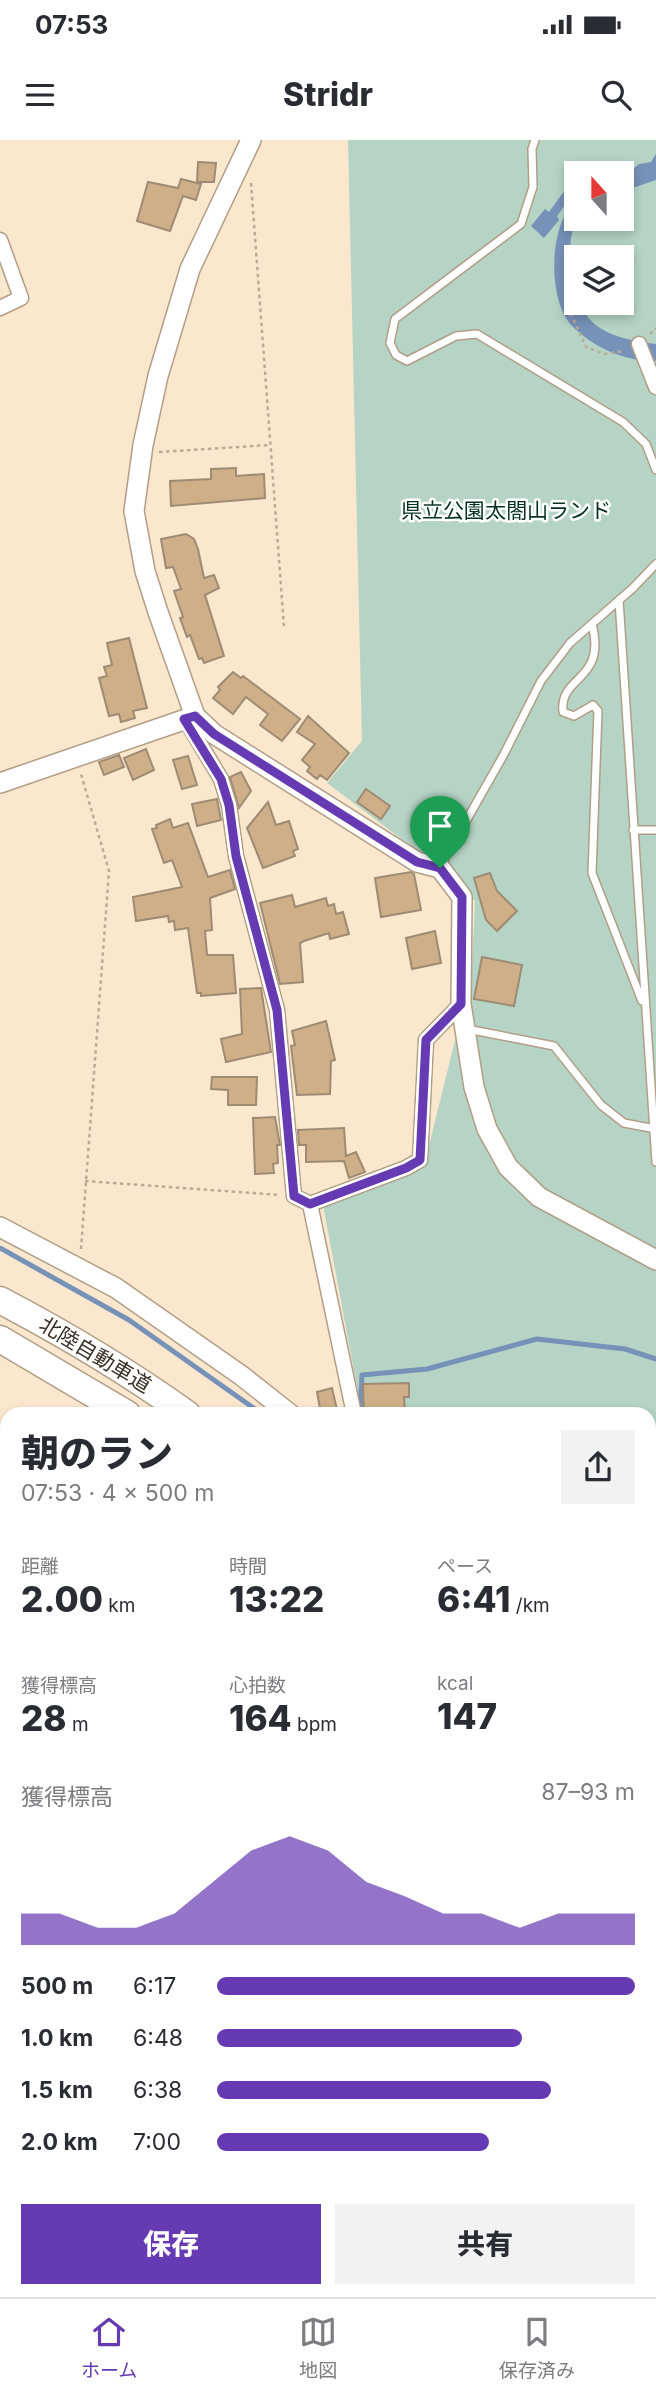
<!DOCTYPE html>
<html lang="ja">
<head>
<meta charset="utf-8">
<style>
	body { margin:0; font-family:Inter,"Noto Sans JP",sans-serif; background:#f2f2f3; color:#2b2b33; height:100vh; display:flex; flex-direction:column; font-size:26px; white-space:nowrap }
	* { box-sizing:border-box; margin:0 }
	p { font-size:23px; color:#7c7c81 }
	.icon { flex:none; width:38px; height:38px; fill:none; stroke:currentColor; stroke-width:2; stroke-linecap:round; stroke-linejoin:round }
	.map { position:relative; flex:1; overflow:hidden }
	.sheet { position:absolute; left:0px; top:1267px; width:656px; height:891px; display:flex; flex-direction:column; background:#fff; border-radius:21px 21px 0 0; box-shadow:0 4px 10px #0003 }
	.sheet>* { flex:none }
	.needle { width:46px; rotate:339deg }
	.fabs { position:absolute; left:564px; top:21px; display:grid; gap:14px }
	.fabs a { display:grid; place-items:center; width:70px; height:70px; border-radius:0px; background:#fff; box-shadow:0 4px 10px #0003; font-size:35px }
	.pin { position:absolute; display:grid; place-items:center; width:60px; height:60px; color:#fff; margin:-72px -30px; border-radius:50% 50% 50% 0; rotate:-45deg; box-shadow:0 0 7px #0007 }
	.pin .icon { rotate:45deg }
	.round { display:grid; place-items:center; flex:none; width:74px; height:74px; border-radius:0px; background:#f2f2f3 }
	.overview { display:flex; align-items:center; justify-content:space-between; height:119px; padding:0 21px }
	h1 { font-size:38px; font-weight:800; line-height:52px }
	.metrics { display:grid; grid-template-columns:repeat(3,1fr); gap:10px; height:119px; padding:7px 21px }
	.metrics div { display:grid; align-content:center }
	.metrics b { font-size:35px; font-weight:800 }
	.metrics small { font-size:19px; font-weight:400 }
	.metrics p { font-size:19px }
	.chart { height:196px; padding:14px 21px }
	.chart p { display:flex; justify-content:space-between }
	.chart svg { width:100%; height:126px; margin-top:7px; fill:#663ab2; opacity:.7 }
	.action { display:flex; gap:14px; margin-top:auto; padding:14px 21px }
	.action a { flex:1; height:80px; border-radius:0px; background:#663ab2; color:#fff; font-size:28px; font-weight:800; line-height:80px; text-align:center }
	.action a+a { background:#f2f2f3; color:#2b2b33 }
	ul { padding:0 21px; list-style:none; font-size:23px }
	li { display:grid; grid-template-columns:112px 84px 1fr; align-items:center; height:52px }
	li i { height:18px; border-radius:9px; background:#663ab2 }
	.status { display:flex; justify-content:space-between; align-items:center; height:49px; padding:0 35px; background:#fff; direction:ltr }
	.status svg { height:19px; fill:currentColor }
	header { display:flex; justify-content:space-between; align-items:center; height:91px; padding:0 21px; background:#fff; font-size:32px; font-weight:800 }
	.dock { display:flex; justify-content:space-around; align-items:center; height:98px; border-top:2px solid #e1e1e2; background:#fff; font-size:19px; color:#7c7c81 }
	.dock a { display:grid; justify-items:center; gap:4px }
	.dock .on { color:#663ab2 }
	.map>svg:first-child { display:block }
	.green { fill:#b5d4c5; fill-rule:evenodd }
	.water { fill:#7792b8 }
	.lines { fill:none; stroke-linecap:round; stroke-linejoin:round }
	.stream { stroke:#7792b8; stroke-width:5 }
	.building { fill:#cfaf88; stroke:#9e8b74; stroke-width:2 }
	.lane-casing { stroke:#b19e86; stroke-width:10 }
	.street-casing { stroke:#b19e86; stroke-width:17 }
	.secondary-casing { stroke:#b19e86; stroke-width:22 }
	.highway-casing { stroke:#b19e86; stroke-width:29 }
	.path { stroke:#bbab96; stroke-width:2.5; stroke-dasharray:3.5 3.5; stroke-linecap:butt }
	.lane { stroke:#fff; stroke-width:7 }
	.street { stroke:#fff; stroke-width:14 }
	.secondary { stroke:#fff; stroke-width:19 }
	.highway { stroke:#fff; stroke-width:26 }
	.route-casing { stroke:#fff; stroke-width:14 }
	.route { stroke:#663ab2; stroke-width:9 }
	.labels { text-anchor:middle; stroke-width:5; stroke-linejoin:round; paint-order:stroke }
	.park-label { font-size:21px; fill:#033222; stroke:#fff }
	.street-label { font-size:21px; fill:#383026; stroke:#fff }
</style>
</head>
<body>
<div class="status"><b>07:53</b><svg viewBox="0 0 49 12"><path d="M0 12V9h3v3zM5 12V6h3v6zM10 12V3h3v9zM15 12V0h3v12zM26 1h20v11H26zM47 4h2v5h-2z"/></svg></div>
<header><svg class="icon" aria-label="menu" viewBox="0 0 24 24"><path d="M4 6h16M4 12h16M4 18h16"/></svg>Stridr<svg class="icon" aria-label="search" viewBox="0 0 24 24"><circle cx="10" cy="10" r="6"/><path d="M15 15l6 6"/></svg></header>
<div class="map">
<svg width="656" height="2157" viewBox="0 0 656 2157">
	<rect width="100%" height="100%" fill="#fbe7cd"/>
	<g class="green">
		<path d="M 348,0 L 656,0 L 656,1648 L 649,1643 L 649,1274 L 362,1274 L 323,1065 L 424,1026 L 459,884 L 470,869 L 475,761 L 440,728 L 327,643 L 362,601 ZM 576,33 L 621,33 L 621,79 L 576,79 ZM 576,117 L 621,117 L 621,163 L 576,163 Z"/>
		<polygon points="0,1322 7,1327 7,2048 0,2059"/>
		<polygon points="656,2115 656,2157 598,2157 606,2151 649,2151 649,2120"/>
	</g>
	<g class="water">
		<polygon points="656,14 656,40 621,52 621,39 639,24 651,22"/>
		<polygon points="576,35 576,50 557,76 559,80 544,98 531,86 545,69 549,72"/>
		<path d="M 576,61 L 576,79 L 578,79 C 562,105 576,134 576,163 L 580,163 C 591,194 626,200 656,204 L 656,221 C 626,222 595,208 573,187 C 547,162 548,84 576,61 Z"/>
	</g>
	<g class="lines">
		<g class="stream">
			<polyline points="0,1108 129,1180 262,1274"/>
			<polyline points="360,1274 362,1235 427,1229 537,1199 625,1209 656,1219"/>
			<polyline points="649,1807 656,1812"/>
			<polyline points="276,2157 286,2151"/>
		</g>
	</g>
	<g class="building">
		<polygon points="198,22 216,23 214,42 197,42"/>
		<polygon points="181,39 201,44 196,60 183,56 170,91 137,81 148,42 178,48"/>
		<polygon points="236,328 236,336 264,334 265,358 171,366 170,341 211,339 211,329"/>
		<polygon points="186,394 194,399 198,409 204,438 214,435 219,448 205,455 224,516 204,523 202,518 199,519 190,495 187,497 180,478 183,477 174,451 181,449 173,427 166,428 161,399"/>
		<polygon points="129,498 147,568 133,571 135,578 121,582 119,574 109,576 99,538 107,536 104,527 112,525 107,503"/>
		<polygon points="233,532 241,538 243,536 300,579 282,601 260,585 268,574 246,557 233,574 213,558 220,550 218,547"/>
		<polygon points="308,576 349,613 327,640 320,635 317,639 307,631 310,627 302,620 315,604 297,592"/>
		<polygon points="146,609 154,630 133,640 124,618"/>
		<polygon points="119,615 124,627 104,635 99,622"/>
		<polygon points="188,616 197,645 182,649 173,620"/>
		<polygon points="241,632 251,651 239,668 230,637"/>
		<polygon points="366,649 390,666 381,679 357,662"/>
		<polygon points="217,659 221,680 197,686 192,664"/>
		<polygon points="268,662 276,685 289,681 298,709 293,711 295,716 263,728 247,688"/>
		<polygon points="170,679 173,688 188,683 208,737 230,730 235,749 210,758 212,790 205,791 207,815 233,815 236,853 201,856 201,853 197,853 188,788 175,790 174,781 169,782 168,776 136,781 133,757 182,747 172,720 164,723 152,689 157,688 156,685"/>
		<polygon points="411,732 414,734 421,770 381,777 375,738"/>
		<polygon points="490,733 497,751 517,771 497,791 486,780 474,738"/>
		<polygon points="292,755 295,767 326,758 328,766 334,764 336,774 343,772 349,794 330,799 329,793 304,801 300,803 303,842 280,844 260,763"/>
		<polygon points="435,791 441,823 412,829 406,798"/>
		<polygon points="482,817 522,825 514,866 474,859"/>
		<polygon points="261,848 271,912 226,922 221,899 242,894 240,849"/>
		<polygon points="326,881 335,920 331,921 330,954 297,955 291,906 295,905 292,891"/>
		<polygon points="212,937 257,937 256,965 228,965 228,950 211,949"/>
		<polygon points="275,977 280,1005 277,1005 278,1023 273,1024 274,1033 255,1034 253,978"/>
		<polygon points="344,988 346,1016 356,1012 365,1032 349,1038 344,1021 306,1022 306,1005 299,1005 298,990"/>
		<polygon points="409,1243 409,1257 404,1257 405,1274 364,1274 363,1244"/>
		<polygon points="332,1248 338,1274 321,1274 317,1252"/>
	</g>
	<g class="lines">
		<defs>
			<g id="lane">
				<polyline points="535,0 532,9 533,47 521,84 395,179 390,203 396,215 407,221 456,196 477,194 623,282 646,304 656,330"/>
				<polyline points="619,460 656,1022"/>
				<path d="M 592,484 C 607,543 559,534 563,572 L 574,576 L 593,565 L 598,571 L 592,733 L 642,861"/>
				<polyline points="633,690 656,690"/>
				<polyline points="440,727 503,616 541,541 570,503 633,448 656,424"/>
				<polyline points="467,889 554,906 601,965 624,983 656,989"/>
			</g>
			<g id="street">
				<polyline points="0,100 21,158 0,168"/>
				<polyline points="639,204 656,247"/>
				<polyline points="185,579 221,639 229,665 236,716 277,870 294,1056 310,1064 354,1274"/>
				<polyline points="310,1064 406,1028 420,1020 426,900 461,864"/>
				<polyline points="0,2097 7,2091"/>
			</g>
			<g id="secondary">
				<polyline points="251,0 190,129 158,236 143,305 134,371 145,431 158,472 195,576 214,594 417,722 440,728 462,757 461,864 474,947 487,989 508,1027 539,1057 656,1120"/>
				<polyline points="0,643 195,576"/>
				<polyline points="0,1087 116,1148 242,1236 290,1274"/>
				<polyline points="649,1963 656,1967"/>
			</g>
			<g id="highway">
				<path d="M 0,1160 C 65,1194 127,1231 187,1274"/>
				<polyline points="0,1199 127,1274"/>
				<polyline points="649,1696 656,1702"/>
				<polyline points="649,1734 656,1740"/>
			</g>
		</defs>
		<use href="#lane" class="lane-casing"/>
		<use href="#street" class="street-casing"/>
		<use href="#secondary" class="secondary-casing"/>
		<use href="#highway" class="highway-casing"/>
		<g class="path">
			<polyline points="251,43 284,487"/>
			<polyline points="568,167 586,207 604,214 624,211"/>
			<polyline points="650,194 656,188"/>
			<polyline points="159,312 270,305"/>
			<polyline points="85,1041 280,1055"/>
			<polyline points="81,1109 109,731 81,634"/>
		</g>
		<use href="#lane" class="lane"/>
		<use href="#street" class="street"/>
		<use href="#secondary" class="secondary"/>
		<use href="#highway" class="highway"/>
	</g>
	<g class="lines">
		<defs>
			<polygon id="route" points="195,576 214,594 417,722 440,728 462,757 461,864 426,900 420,1020 406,1028 310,1064 294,1056 277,870 236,716 229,665 221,639 184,579"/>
		</defs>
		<use href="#route" class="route-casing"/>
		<use href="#route" class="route"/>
	</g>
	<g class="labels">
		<g class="park-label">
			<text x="506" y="378">県立公園太閤山ランド</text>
		</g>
		<g class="street-label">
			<text transform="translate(95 1215) rotate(31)" y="7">北陸自動車道</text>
		</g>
	</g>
</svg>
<div class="fabs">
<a><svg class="needle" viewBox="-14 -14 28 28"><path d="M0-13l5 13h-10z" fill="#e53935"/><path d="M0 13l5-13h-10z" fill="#7c7c81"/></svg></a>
<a><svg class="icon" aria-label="layers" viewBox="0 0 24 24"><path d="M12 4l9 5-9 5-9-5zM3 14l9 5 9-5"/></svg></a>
</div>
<div class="pin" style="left:440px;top:728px;background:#1e9e55"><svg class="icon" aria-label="arrive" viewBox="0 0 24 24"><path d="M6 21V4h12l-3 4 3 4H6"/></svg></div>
<section class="sheet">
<div class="overview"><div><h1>朝のラン</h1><p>07:53 · 4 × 500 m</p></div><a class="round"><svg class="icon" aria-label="share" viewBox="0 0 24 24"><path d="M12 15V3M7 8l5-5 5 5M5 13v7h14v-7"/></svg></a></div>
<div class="metrics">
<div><p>距離</p><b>2.00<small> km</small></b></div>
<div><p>時間</p><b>13:22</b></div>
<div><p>ペース</p><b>6:41<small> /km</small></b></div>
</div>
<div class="metrics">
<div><p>獲得標高</p><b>28<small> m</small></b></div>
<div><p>心拍数</p><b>164<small> bpm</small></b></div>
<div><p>kcal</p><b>147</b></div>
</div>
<div class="chart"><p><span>獲得標高</span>87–93 m</p>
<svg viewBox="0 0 160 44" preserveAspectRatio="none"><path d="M0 44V33L10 33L20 38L30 38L40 33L50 22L60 11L70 6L80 11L90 22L100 27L110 33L120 33L130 38L140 33L150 33L160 33V44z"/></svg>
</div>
<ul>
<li><b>500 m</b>6:17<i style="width:100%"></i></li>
<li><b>1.0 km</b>6:48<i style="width:73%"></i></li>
<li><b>1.5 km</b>6:38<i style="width:80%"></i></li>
<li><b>2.0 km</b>7:00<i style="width:65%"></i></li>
</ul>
<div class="action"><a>保存</a><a>共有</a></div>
</section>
</div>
<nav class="dock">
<a class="on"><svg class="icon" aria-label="home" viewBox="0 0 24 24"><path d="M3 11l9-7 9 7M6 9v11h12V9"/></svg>ホーム</a>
<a><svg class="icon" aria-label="map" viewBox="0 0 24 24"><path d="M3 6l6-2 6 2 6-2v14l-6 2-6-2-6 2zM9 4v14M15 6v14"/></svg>地図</a>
<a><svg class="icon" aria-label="saved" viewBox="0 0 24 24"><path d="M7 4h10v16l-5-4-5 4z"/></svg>保存済み</a>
</nav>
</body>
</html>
